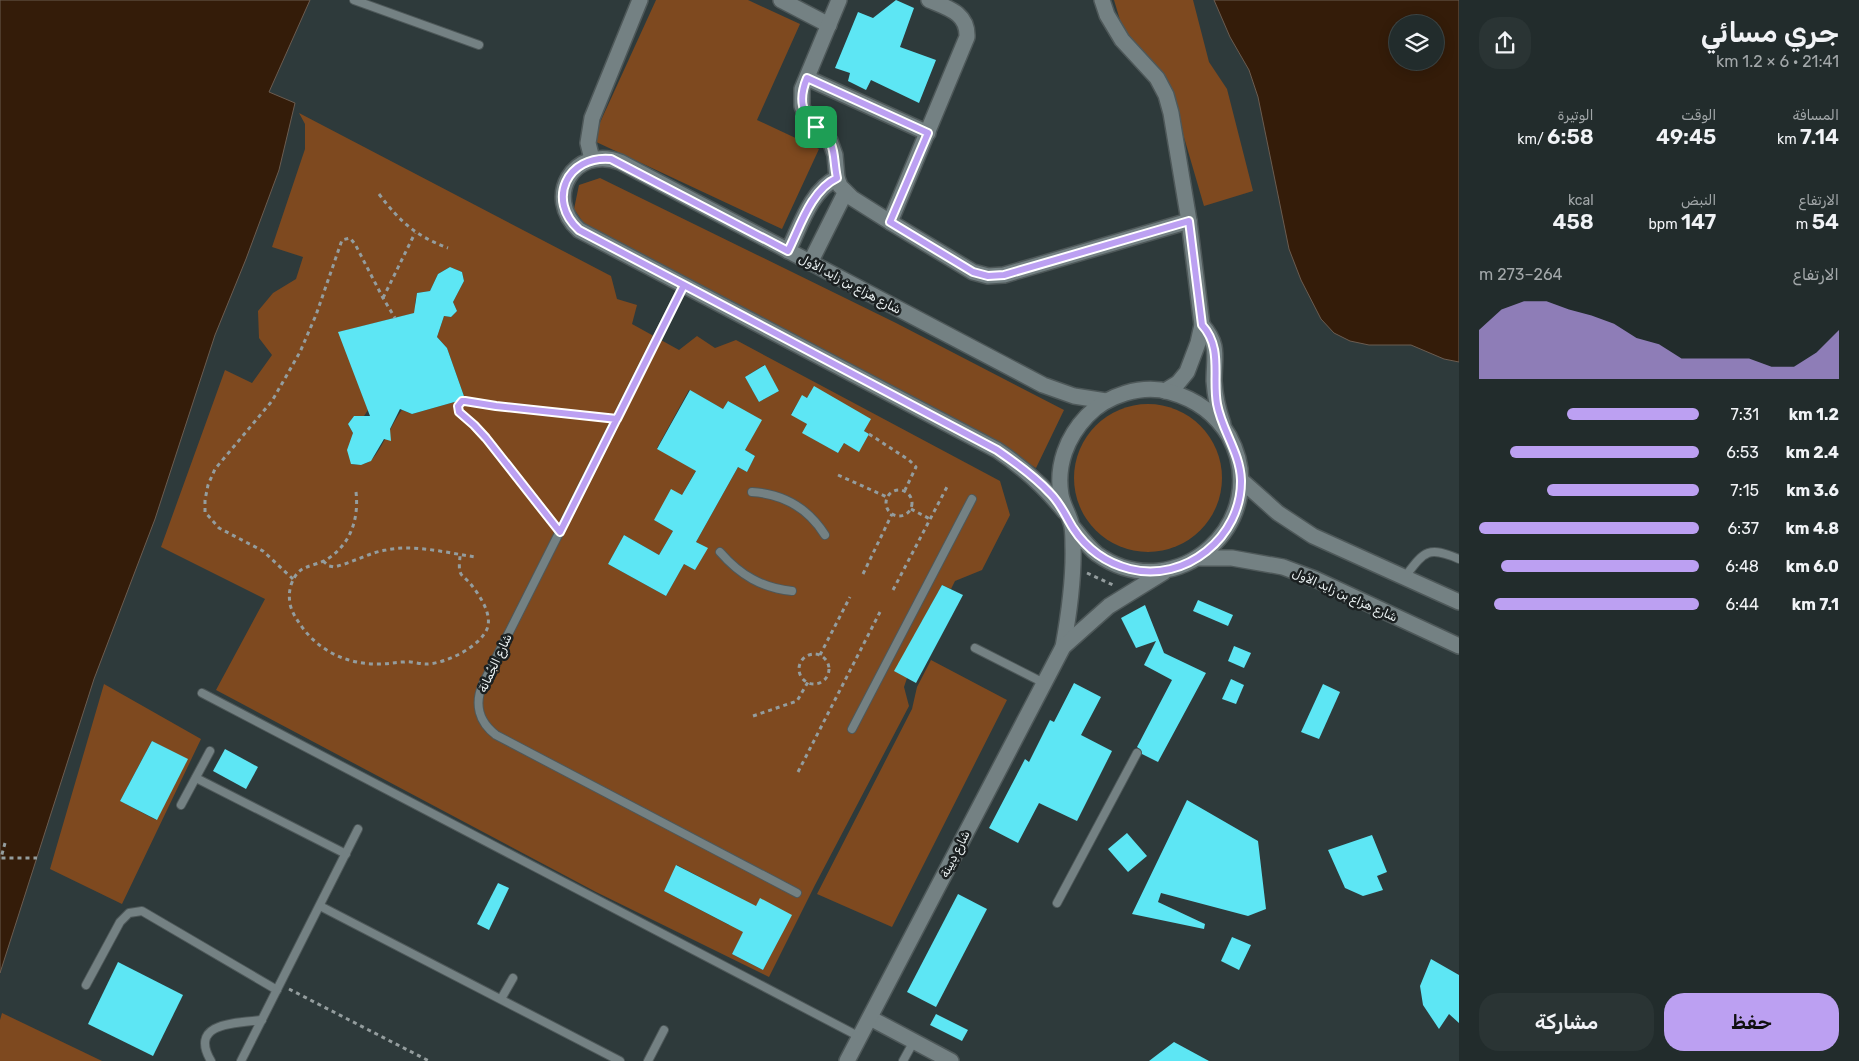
<!DOCTYPE html>
<html lang="ar">
<head>
<meta charset="utf-8">
<style>
	body { margin:0; font-family:Rubik,Vazirmatn,sans-serif; background:#2a3434; color:#f1f3f6; direction:rtl; height:100vh; display:flex; flex-direction:column; font-size:19px; white-space:nowrap }
	* { box-sizing:border-box; margin:0 }
	p { font-size:16px; color:#a2a7a9 }
	.icon { flex:none; width:28px; height:28px; fill:none; stroke:currentColor; stroke-width:2; stroke-linecap:round; stroke-linejoin:round }
	.map { position:relative; flex:1; overflow:hidden; direction:ltr }
	.panel { display:flex; flex-direction:column; background:#222c2c; width:400px }
	.panel>* { flex:none }
	.controls { position:absolute; left:1389px; top:15px; display:grid; gap:10px }
	.controls a { display:grid; place-items:center; width:55px; height:55px; border-radius:50%; background:#222c2c; box-shadow:0 2px 12px #0003,0 0 0 1px #3f4848; font-size:25px }
	.pin { position:absolute; display:grid; place-items:center; width:42px; height:42px; color:#fff; margin:-21px; border-radius:10px; box-shadow:0 2px 8px #0006 }
	.round { display:grid; place-items:center; flex:none; width:52px; height:52px; border-radius:20px; background:#2a3434 }
	.overview { display:flex; align-items:center; justify-content:space-between; height:85px; padding:0 20px }
	h1 { font-size:28px; font-weight:600; line-height:38px }
	.stats { display:grid; grid-template-columns:repeat(3,1fr); gap:8px; height:85px; padding:5px 20px }
	.stats div { display:grid; align-content:center }
	.stats b { font-size:21px; font-weight:600 }
	.stats small { font-size:14px; font-weight:400 }
	.stats p { font-size:14px }
	.chart { height:140px; padding:10px 20px }
	.chart p { display:flex; justify-content:space-between }
	.chart svg { width:100%; height:90px; margin-top:5px; fill:#bca0f2; opacity:.7 }
	.cta { display:flex; gap:10px; margin-top:auto; padding:10px 20px }
	.cta a { flex:1; height:58px; border-radius:20px; background:#bca0f2; color:#111; font-size:20px; font-weight:600; line-height:58px; text-align:center }
	.cta a+a { background:#2a3434; color:#f1f3f6 }
	ul { padding:0 20px; list-style:none; font-size:16px }
	li { display:grid; grid-template-columns:80px 60px 1fr; align-items:center; height:38px }
	li i { height:12px; border-radius:6px; background:#bca0f2 }
	main { display:flex; flex:1; min-height:0 }
	.map>svg:first-child { display:block }
	.green { fill:#7e491f; fill-rule:evenodd }
	.water { fill:#341c09; stroke:#6b5c50; fill-rule:evenodd }
	.building { fill:#5de6f4 }
	.lines { fill:none; stroke-linecap:round; stroke-linejoin:round }
	.lane-casing { stroke:#4e5859; stroke-width:10 }
	.street-casing { stroke:#4e5859; stroke-width:18 }
	.path { stroke:#949d9e; stroke-width:3; stroke-dasharray:4 4; stroke-linecap:butt }
	.lane { stroke:#748183; stroke-width:8 }
	.street { stroke:#748183; stroke-width:15 }
	.route-casing { stroke:#fff; stroke-width:10 }
	.route { stroke:#bca0f2; stroke-width:6 }
	.labels { text-anchor:middle; stroke-width:5; stroke-linejoin:round; paint-order:stroke }
	.street-label { font-size:12px; fill:#ecf3f4; stroke:#1b2021 }
</style>
</head>
<body>
<main>
<section class="panel">
<div class="overview"><div><h1>جري مسائي</h1><p>21:41 · 6 × 1.2 km</p></div><a class="round"><svg class="icon" aria-label="share" viewBox="0 0 24 24"><path d="M12 15V3M7 8l5-5 5 5M5 13v7h14v-7"/></svg></a></div>
<div class="stats">
<div><p>المسافة</p><b>7.14<small> km</small></b></div>
<div><p>الوقت</p><b>49:45</b></div>
<div><p>الوتيرة</p><b>6:58<small> /km</small></b></div>
</div>
<div class="stats">
<div><p>الارتفاع</p><b>54<small> m</small></b></div>
<div><p>النبض</p><b>147<small> bpm</small></b></div>
<div><p>kcal</p><b>458</b></div>
</div>
<div class="chart"><p><span>الارتفاع</span>264–273 m</p>
<svg viewBox="0 0 160 44" preserveAspectRatio="none"><path d="M0 44V20L10 10L20 6L30 6L40 10L50 13L60 17L70 24L80 27L90 34L100 34L110 34L120 34L130 38L140 38L150 31L160 20V44z"/></svg>
</div>
<ul>
<li><b>1.2 km</b>7:31<i style="width:60%"></i></li>
<li><b>2.4 km</b>6:53<i style="width:86%"></i></li>
<li><b>3.6 km</b>7:15<i style="width:69%"></i></li>
<li><b>4.8 km</b>6:37<i style="width:100%"></i></li>
<li><b>6.0 km</b>6:48<i style="width:90%"></i></li>
<li><b>7.1 km</b>6:44<i style="width:93%"></i></li>
</ul>
<div class="cta"><a>حفظ</a><a>مشاركة</a></div>
</section>
<div class="map">
<svg width="1459" height="1061" viewBox="0 0 1459 1061">
	<rect width="100%" height="100%" fill="#2e3a3b"/>
	<g class="green">
		<polygon points="656,0 748,0 800,24 757,120 819,149 782,229 592,140"/>
		<polygon points="1114,0 1193,0 1209,62 1227,89 1253,191 1204,206 1167,79 1123,30"/>
		<path d="M 299,113 L 611,276 L 617,299 L 637,305 L 632,324 L 679,350 L 697,336 L 715,348 L 736,340 L 1000,481 L 1010,515 L 982,570 L 955,581 L 951,589 L 942,585 L 895,671 L 907,678 L 904,687 L 909,706 L 815,885 L 769,977 L 596,892 L 216,690 L 265,599 L 161,547 L 225,370 L 252,383 L 272,355 L 259,338 L 258,311 L 273,293 L 296,279 L 303,257 L 272,247 L 305,149 L 305,124 ZM 450,267 L 462,272 L 464,281 L 453,302 L 457,311 L 451,317 L 444,316 L 437,337 L 447,348 L 465,399 L 412,414 L 402,410 C 393,421 379,455 370,461 C 365,465 358,465 351,464 L 353,433 L 348,424 L 354,416 L 364,416 L 368,410 L 339,332 L 419,312 L 415,303 L 417,293 L 430,291 L 438,274 ZM 764,365 L 779,391 L 759,402 L 745,377 ZM 814,387 L 870,419 L 864,431 L 869,434 L 859,451 L 844,443 L 838,453 L 803,433 L 807,424 L 791,414 L 802,396 L 807,398 ZM 689,390 L 723,409 L 728,401 L 761,420 L 745,450 L 755,456 L 747,472 L 738,467 L 696,542 L 707,548 L 695,570 L 684,564 L 666,596 L 608,564 L 624,535 L 659,555 L 673,531 L 654,520 L 682,495 L 699,465 L 681,462 L 657,448 ZM 677,865 L 742,899 L 729,925 L 664,891 ZM 760,899 L 791,915 L 763,970 L 732,954 Z"/>
		<polygon points="600,178 896,323 1064,410 1036,468 961,423 589,231 574,209 579,185"/>
		<circle cx="1148" cy="478" r="74"/>
		<polygon points="931,660 1007,700 892,927 817,894 912,709 917,687"/>
		<path d="M 104,684 L 201,739 L 122,904 L 50,869 ZM 152,741 L 187,760 L 156,820 L 120,801 Z"/>
		<polygon points="2,1013 102,1061 0,1061 0,1020"/>
	</g>
	<g class="water">
		<polygon points="0,0 310,0 269,92 295,103 279,170 246,259 215,335 155,519 94,679 0,973"/>
		<path d="M 1214,0 L 1459,0 L 1459,362 L 1444,359 L 1411,345 L 1369,345 L 1350,341 L 1334,333 L 1321,319 L 1301,280 L 1289,249 L 1258,97 L 1249,70 L 1230,37 ZM 1398,24 L 1435,24 L 1435,61 L 1398,61 Z"/>
	</g>
	<g class="building">
		<polygon points="896,0 914,8 900,47 936,60 919,103 871,80 866,90 848,81 850,73 835,68 858,12 873,18"/>
		<polygon points="450,267 462,272 464,281 453,302 457,311 451,317 444,316 437,337 447,348 465,399 412,414 400,409 390,429 391,441 384,439 371,461 361,465 351,464 347,450 353,433 348,424 354,416 370,416 338,332 414,313 417,293 430,291 438,274"/>
		<polygon points="765,365 779,391 759,402 745,377"/>
		<polygon points="814,386 871,419 864,431 869,434 859,452 844,443 838,453 802,433 807,424 791,415 802,395 807,398"/>
		<polygon points="690,390 723,409 728,401 762,420 745,450 755,456 747,472 738,467 696,542 708,548 695,570 684,564 666,596 608,564 624,535 659,555 673,531 654,520 671,489 682,495 696,471 657,449"/>
		<polygon points="942,585 963,595 916,683 894,671"/>
		<polygon points="1198,600 1233,615 1228,626 1193,611"/>
		<polygon points="1145,605 1164,653 1206,673 1158,762 1142,754 1141,750 1137,747 1172,680 1144,665 1156,641 1136,648 1121,618"/>
		<polygon points="1234,646 1251,653 1244,668 1228,661"/>
		<polygon points="1231,679 1244,685 1236,704 1222,699"/>
		<polygon points="1074,683 1101,697 1081,735 1112,751 1077,821 1039,803 1018,843 989,828 1025,759 1029,762 1050,720 1054,722"/>
		<polygon points="1323,684 1340,692 1319,739 1301,732"/>
		<polygon points="152,741 188,759 157,820 120,801"/>
		<polygon points="225,749 258,767 246,789 213,771"/>
		<polygon points="1187,800 1258,841 1266,909 1248,916 1161,893 1158,902 1205,924 1204,929 1132,914"/>
		<polygon points="1127,833 1147,856 1128,872 1108,849"/>
		<polygon points="1372,835 1387,872 1377,876 1383,890 1363,896 1345,888 1328,850"/>
		<polygon points="676,865 756,906 760,898 792,915 763,970 732,954 743,932 664,891"/>
		<polygon points="498,883 509,888 489,930 477,924"/>
		<polygon points="958,894 987,909 936,1007 907,992"/>
		<polygon points="1232,937 1251,945 1239,970 1221,961"/>
		<polygon points="1431,959 1459,975 1459,1023 1449,1014 1439,1029 1423,1005 1420,986"/>
		<polygon points="118,962 183,995 153,1056 88,1024"/>
		<polygon points="936,1014 968,1030 962,1041 930,1025"/>
		<polygon points="1174,1042 1209,1061 1149,1061"/>
	</g>
	<g class="lines">
		<defs>
			<g id="lane">
				<polyline points="354,0 479,45"/>
				<path d="M 684,285 L 483,684 C 474,704 479,722 496,735 L 797,893"/>
				<path d="M 752,492 C 783,494 808,508 825,535"/>
				<path d="M 720,552 C 740,575 762,588 792,591"/>
				<path d="M 1404,578 C 1424,552 1427,545 1459,559"/>
				<polyline points="975,648 1044,683"/>
				<polyline points="202,693 860,1037"/>
				<polyline points="852,729 972,499"/>
				<polyline points="196,778 346,854"/>
				<polyline points="181,805 210,751"/>
				<polyline points="1057,903 1137,753"/>
				<polyline points="320,906 620,1061"/>
				<polyline points="86,985 120,922 129,913 142,911 277,990"/>
				<polyline points="501,999 513,978"/>
				<path d="M 211,1061 C 188,1022 237,1023 262,1020"/>
				<polyline points="241,1061 358,829"/>
				<polyline points="648,1061 664,1030"/>
				<polyline points="903,1061 914,1041"/>
			</g>
			<g id="street">
				<polyline points="781,0 829,25"/>
				<path d="M 839,0 L 802,89 L 802,106 L 807,118 L 826,135 L 830,141 L 835,155 L 837,178 L 840,186 L 852,198 L 890,222 L 967,37 C 968,13 948,8 929,0"/>
				<polyline points="1102,0 1107,15 1122,40 1157,78 1166,95 1171,113 1189,221 1202,325 1198,343 1187,372 1178,383 1165,391"/>
				<polyline points="807,78 928,133"/>
				<polyline points="592,159 588,143 592,118 640,0"/>
				<polyline points="890,222 973,272 988,276 1004,275 1189,221"/>
				<path d="M 788,251 C 800,227 811,190 837,178"/>
				<polyline points="810,263 845,193"/>
				<path d="M 1202,325 C 1220,345 1214,357 1214,381 C 1215,396 1218,410 1223,424"/>
				<polyline points="1241,480 1278,513 1313,536 1459,602"/>
				<path d="M 1065,512 C 1045,487 1024,468 997,450 L 579,230 C 543,197 574,145 620,162 L 1043,385 L 1074,396 L 1106,401"/>
				<polyline points="1197,558 1232,558 1283,567 1315,579 1459,646"/>
				<path d="M 1063,647 C 1069,614 1074,580 1073,546 C 1073,540 1073,533 1072,527 C 1070,516 1063,506 1061,495 C 1056,465 1067,437 1087,416 C 1107,395 1142,384 1170,392 C 1195,399 1216,414 1229,436 C 1275,521 1176,610 1097,554 C 1087,546 1080,536 1072,526"/>
				<polyline points="870,1018 951,1061"/>
				<polyline points="847,1061 1063,647 1109,606 1164,572"/>
			</g>
		</defs>
		<use href="#lane" class="lane-casing"/>
		<use href="#street" class="street-casing"/>
		<g class="path">
			<path d="M 379,194 C 400,222 416,236 448,248"/>
			<polyline points="383,298 415,233"/>
			<polyline points="869,434 909,460 916,467 905,490"/>
			<polyline points="838,475 887,497"/>
			<circle cx="899" cy="503" r="13"/>
			<path d="M 356,492 C 359,518 351,543 329,558 C 312,569 299,562 291,585 C 289,592 289,597 290,604 C 292,613 297,620 302,627 C 321,653 350,665 381,664 C 389,664 396,662 404,662 C 411,661 419,664 426,664 C 445,664 483,646 488,626 C 491,611 478,593 469,582 C 466,579 463,577 461,574 C 458,568 460,561 460,555"/>
			<polyline points="911,509 930,519"/>
			<path d="M 552,522 C 522,484 495,444 459,412 L 458,406 L 462,401 L 465,401 L 496,406 L 605,417"/>
			<path d="M 323,561 L 329,566 L 334,567 C 352,563 368,553 386,550 C 415,544 447,553 476,557"/>
			<polyline points="1087,573 1113,585"/>
			<polyline points="863,574 892,514"/>
			<polyline points="293,579 263,551 219,528 205,512 205,500 208,485 215,469 272,401 300,352 316,315 342,240 350,238 355,244 383,298 395,318"/>
			<polyline points="893,590 948,485"/>
			<circle cx="814" cy="669" r="15"/>
			<polyline points="820,655 850,597"/>
			<polyline points="753,716 797,701 808,682"/>
			<polyline points="798,772 880,612"/>
			<polyline points="5,843 1,858 37,858"/>
			<polyline points="289,989 429,1061"/>
		</g>
		<use href="#lane" class="lane"/>
		<use href="#street" class="street"/>
	</g>
	<g class="lines">
		<defs>
			<path id="route" d="M 816,127 C 838,143 832,155 837,178 C 811,190 800,227 788,251 L 611,159 C 567,155 546,200 579,230 L 684,285 L 617,419 L 496,406 L 465,401 L 462,401 L 458,406 L 459,412 L 474,425 L 486,438 L 560,532 L 684,285 L 997,450 C 1016,463 1034,476 1050,493 C 1061,504 1065,515 1073,528 C 1086,548 1106,563 1130,569 C 1185,583 1242,537 1241,480 C 1240,452 1222,431 1217,404 C 1212,377 1223,348 1202,325 L 1189,221 L 1004,275 L 988,276 L 973,272 L 890,222 L 928,133 L 807,78 C 799,97 800,113 816,127"/>
		</defs>
		<use href="#route" class="route-casing"/>
		<use href="#route" class="route"/>
	</g>
	<g class="labels">
		<g class="street-label">
			<text transform="translate(850 284) rotate(28)" y="4">شارع هزاع بن زايد الأول</text>
			<text transform="translate(1345 595) rotate(24)" y="4">شارع هزاع بن زايد الأول</text>
			<text transform="translate(495 663) rotate(-65)" y="4">شارع الجُمانة</text>
			<text transform="translate(955 854) rotate(-63)" y="4">شارع دِيينة</text>
		</g>
	</g>
</svg>
<div class="controls">
<a><svg class="icon" aria-label="layers" viewBox="0 0 24 24"><path d="M12 4l9 5-9 5-9-5zM3 14l9 5 9-5"/></svg></a>
</div>
<div class="pin" style="left:816px;top:127px;background:#1e9e55"><svg class="icon" aria-label="arrive" viewBox="0 0 24 24"><path d="M6 21V4h12l-3 4 3 4H6"/></svg></div>
</div>
</main>
</body>
</html>
